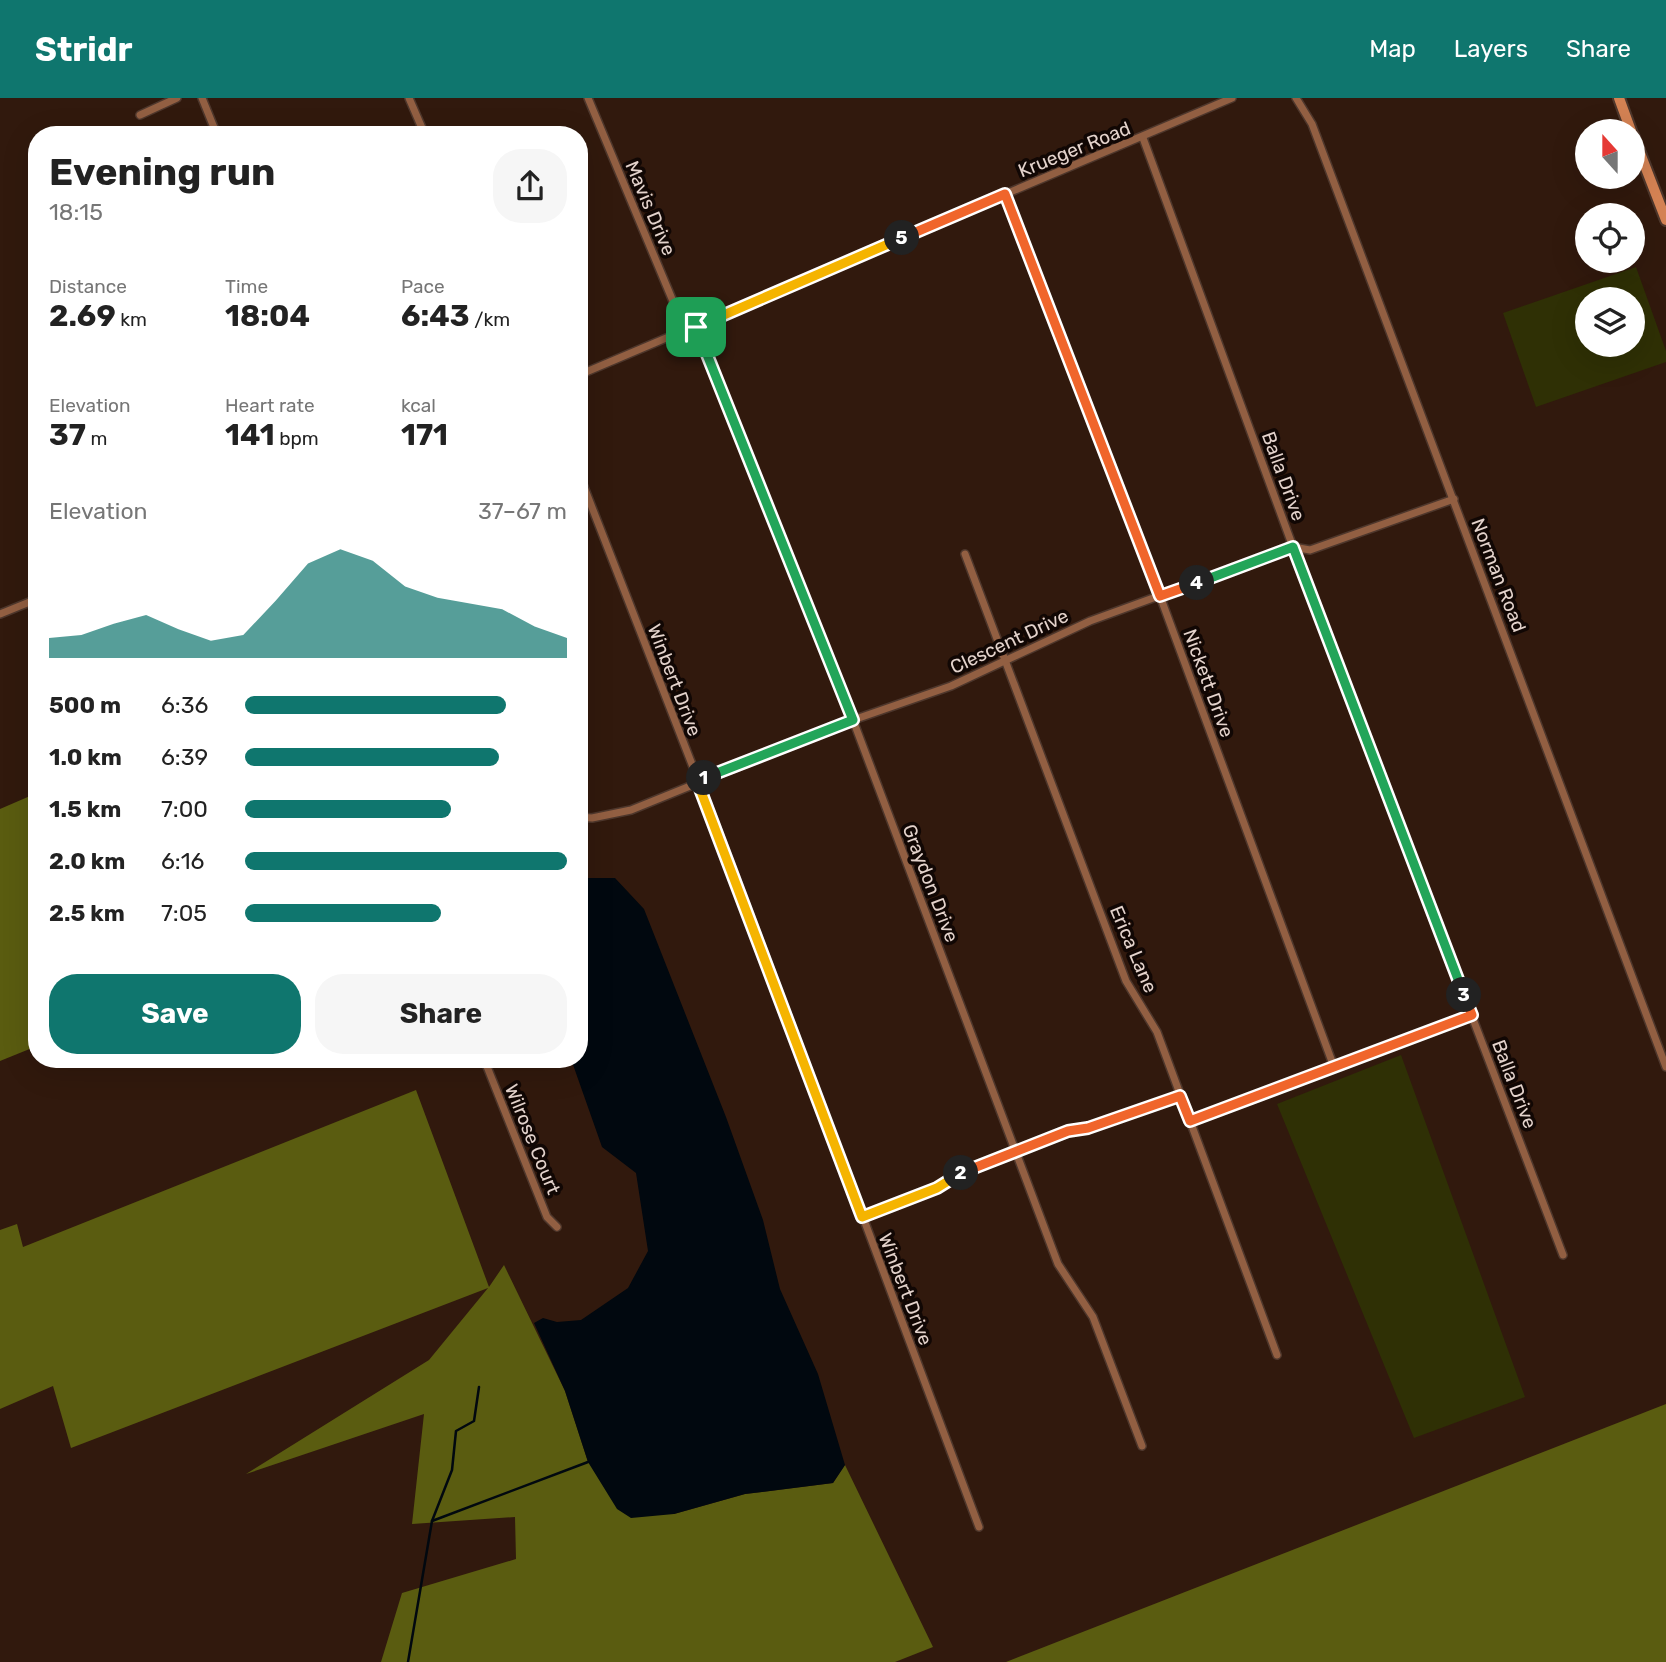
<!DOCTYPE html>
<html lang="en">
<head>
<meta charset="utf-8">
<style>
	body { margin:0; font-family:Rubik,sans-serif; background:#f6f6f6; color:#222; height:100vh; display:flex; flex-direction:column; font-size:26px; white-space:nowrap }
	* { box-sizing:border-box; margin:0 }
	p { font-size:23px; color:#767676 }
	.icon { flex:none; width:38px; height:38px; fill:none; stroke:currentColor; stroke-width:2; stroke-linecap:round; stroke-linejoin:round }
	.map { position:relative; flex:1; overflow:hidden }
	.drawer { position:absolute; left:28px; top:28px; width:560px; height:942px; display:flex; flex-direction:column; background:#fff; border-radius:28px; box-shadow:0 7px 28px #0002 }
	.drawer>* { flex:none }
	.needle { width:46px; rotate:339deg }
	.fabs { position:absolute; left:1575px; top:21px; display:grid; gap:14px }
	.fabs a { display:grid; place-items:center; width:70px; height:70px; border-radius:50%; background:#fff; box-shadow:0 7px 28px #0002; font-size:35px }
	.pin { position:absolute; display:grid; place-items:center; width:60px; height:60px; color:#fff; margin:-30px; border-radius:14px; box-shadow:0 4px 10px #0006 }
	.km { position:absolute; width:35px; height:35px; margin:-18px; border-radius:50%; background:#222; color:#fff; font-size:19px; line-height:35px; text-align:center }
	.round { display:grid; place-items:center; flex:none; width:74px; height:74px; border-radius:28px; background:#f6f6f6 }
	.overview { display:flex; align-items:center; justify-content:space-between; height:119px; padding:0 21px }
	h1 { font-size:38px; font-weight:700; line-height:52px }
	.figures { display:grid; grid-template-columns:repeat(3,1fr); gap:10px; height:119px; padding:7px 21px }
	.figures div { display:grid; align-content:center }
	.figures b { font-size:30px; font-weight:700 }
	.figures small { font-size:19px; font-weight:400 }
	.figures p { font-size:19px }
	.chart { height:196px; padding:14px 21px }
	.chart p { display:flex; justify-content:space-between }
	.chart svg { width:100%; height:126px; margin-top:7px; fill:#0f766e; opacity:.7 }
	.action { display:flex; gap:14px; margin-top:auto; padding:14px 21px }
	.action a { flex:1; height:80px; border-radius:28px; background:#0f766e; color:#fff; font-size:28px; font-weight:700; line-height:80px; text-align:center }
	.action a+a { background:#f6f6f6; color:#222 }
	ul { padding:0 21px; list-style:none; font-size:23px }
	li { display:grid; grid-template-columns:112px 84px 1fr; align-items:center; height:52px }
	li i { height:18px; border-radius:9px; background:#0f766e }
	header { display:flex; align-items:center; gap:42px; box-sizing:border-box; height:98px; padding:0 35px; background:#0f766e; color:#fff }
	header strong { font-size:33px }
	nav { display:flex; gap:38px; margin-inline-start:auto; font-size:24px }
	.map>svg:first-child { display:block }
	.green { fill:#2f3005; fill-rule:evenodd }
	.forest { fill:#5a5c10 }
	.water { fill:#01080f }
	.lines { fill:none; stroke-linecap:round; stroke-linejoin:round }
	.stream { stroke:#01080f; stroke-width:2.5 }
	.minor-casing { stroke:#4e372c; stroke-width:10 }
	.secondary-casing { stroke:#4e372c; stroke-width:14 }
	.minor { stroke:#925f42; stroke-width:7 }
	.secondary { stroke:#d48253; stroke-width:10 }
	.split-1-casing { stroke:#fff; stroke-width:14 }
	.split-2-casing { stroke:#fff; stroke-width:14 }
	.split-3-casing { stroke:#fff; stroke-width:14 }
	.split-4-casing { stroke:#fff; stroke-width:14 }
	.split-5-casing { stroke:#fff; stroke-width:14 }
	.split-6-casing { stroke:#fff; stroke-width:14 }
	.split-1 { stroke:#22a559; stroke-width:9 }
	.split-2 { stroke:#f5b400; stroke-width:9 }
	.split-3 { stroke:#f0652b; stroke-width:9 }
	.split-4 { stroke:#22a559; stroke-width:9 }
	.split-5 { stroke:#f0652b; stroke-width:9 }
	.split-6 { stroke:#f5b400; stroke-width:9 }
	.labels { text-anchor:middle; stroke-width:7; stroke-linejoin:round; paint-order:stroke }
	.street-label { font-size:19px; fill:#e4d3cc; stroke:#110704 }
</style>
</head>
<body>
<header>
<strong>Stridr</strong>
<nav><a>Map</a><a>Layers</a><a>Share</a></nav>
</header>
<div class="map">
<svg width="1666" height="1564" viewBox="0 0 1666 1564">
	<rect width="100%" height="100%" fill="#31190d"/>
	<g class="green">
		<path d="M 1636,169 L 1666,253 L 1666,264 L 1536,309 L 1503,215 ZM 1587,201 L 1633,201 L 1633,247 L 1587,247 Z"/>
		<polygon points="1401,957 1525,1299 1414,1340 1277,1006"/>
	</g>
	<g class="forest">
		<polygon points="37,695 37,948 0,963 0,711"/>
		<polygon points="416,992 489,1189 504,1167 565,1293 588,1364 674,1416 745,1396 833,1385 845,1367 933,1549 895,1564 381,1564 402,1495 516,1461 515,1419 412,1426 424,1316 246,1376 429,1262 488,1190 71,1350 53,1288 0,1311 0,1132 17,1126 23,1149"/>
		<polygon points="1666,1306 1666,1564 1006,1564"/>
	</g>
	<polygon class="water" points="579,780 615,780 644,811 726,1019 763,1122 780,1191 818,1276 845,1367 833,1385 745,1396 674,1416 631,1420 617,1411 588,1364 565,1293 534,1225 543,1220 557,1224 581,1222 628,1190 648,1153 636,1075 602,1049 571,961 579,961"/>
	<g class="lines">
		<g class="stream">
			<polyline points="432,1423 588,1364"/>
			<polyline points="408,1564 432,1423 452,1372 456,1333 474,1323 479,1289"/>
		</g>
		<defs>
			<g id="minor">
				<polyline points="202,0 217,37"/>
				<polyline points="409,0 425,37"/>
				<polyline points="588,0 685,232"/>
				<polyline points="1296,0 1312,26 1666,969"/>
				<polyline points="140,17 177,0"/>
				<polyline points="1143,40 1293,449 1563,1157"/>
				<polyline points="1005,96 1160,498 1334,969"/>
				<polyline points="696,229 853,622 1058,1166 1093,1219 1142,1348"/>
				<polyline points="579,277 1232,0"/>
				<polyline points="579,376 730,764 979,1429"/>
				<polyline points="965,456 1126,883 1157,934 1277,1257"/>
				<polyline points="0,516 37,501"/>
				<polyline points="579,719 592,720 631,712 853,622 951,588 1090,523 1293,449 1310,452 1454,401"/>
				<polyline points="484,961 547,1119 557,1129"/>
				<polyline points="1190,1023 1472,917"/>
				<polyline points="862,1119 937,1090 964,1073 1016,1053 1180,997"/>
			</g>
			<g id="secondary">
				<polyline points="1619,0 1631,33"/>
				<polyline points="1633,37 1666,122"/>
			</g>
		</defs>
		<use href="#minor" class="minor-casing"/>
		<use href="#secondary" class="secondary-casing"/>
		<use href="#minor" class="minor"/>
		<use href="#secondary" class="secondary"/>
	</g>
	<g class="lines">
		<defs>
			<polyline id="split-1" points="696,229 853,622 704,680"/>
			<polyline id="split-2" points="704,680 697,683 862,1119 937,1090 961,1075"/>
			<polyline id="split-3" points="961,1075 1068,1033 1088,1030 1180,998 1190,1023 1472,917 1464,897"/>
			<polyline id="split-4" points="1197,485 1293,449 1464,897"/>
			<polyline id="split-5" points="902,140 1005,96 1160,498 1197,485"/>
			<polyline id="split-6" points="696,229 902,140"/>
		</defs>
		<use href="#split-1" class="split-1-casing"/>
		<use href="#split-2" class="split-2-casing"/>
		<use href="#split-3" class="split-3-casing"/>
		<use href="#split-4" class="split-4-casing"/>
		<use href="#split-5" class="split-5-casing"/>
		<use href="#split-6" class="split-6-casing"/>
		<use href="#split-1" class="split-1"/>
		<use href="#split-2" class="split-2"/>
		<use href="#split-3" class="split-3"/>
		<use href="#split-4" class="split-4"/>
		<use href="#split-5" class="split-5"/>
		<use href="#split-6" class="split-6"/>
	</g>
	<g class="labels">
		<g class="street-label">
			<text transform="translate(1074 51) rotate(-22)" y="7">Krueger Road</text>
			<text transform="translate(651 110) rotate(67)" y="7">Mavis Drive</text>
			<text transform="translate(1284 378) rotate(70)" y="7">Balla Drive</text>
			<text transform="translate(1499 477) rotate(69)" y="7">Norman Road</text>
			<text transform="translate(1009 543) rotate(-25)" y="7">Clescent Drive</text>
			<text transform="translate(675 582) rotate(69)" y="7">Winbert Drive</text>
			<text transform="translate(1209 585) rotate(70)" y="7">Nickett Drive</text>
			<text transform="translate(931 785) rotate(69)" y="7">Graydon Drive</text>
			<text transform="translate(1134 851) rotate(67)" y="7">Erica Lane</text>
			<text transform="translate(1515 986) rotate(69)" y="7">Balla Drive</text>
			<text transform="translate(533 1041) rotate(68)" y="7">Wilrose Court</text>
			<text transform="translate(906 1191) rotate(69)" y="7">Winbert Drive</text>
		</g>
	</g>
</svg>
<div class="fabs">
<a><svg class="needle" viewBox="-14 -14 28 28"><path d="M0-13l5 13h-10z" fill="#e53935"/><path d="M0 13l5-13h-10z" fill="#767676"/></svg></a>
<a><svg class="icon" aria-label="locate" viewBox="0 0 24 24"><circle cx="12" cy="12" r="6"/><path d="M12 2v4M12 18v4M2 12h4M18 12h4"/></svg></a>
<a><svg class="icon" aria-label="layers" viewBox="0 0 24 24"><path d="M12 4l9 5-9 5-9-5zM3 14l9 5 9-5"/></svg></a>
</div>
<div class="pin" style="left:696px;top:229px;background:#1e9e55"><svg class="icon" aria-label="arrive" viewBox="0 0 24 24"><path d="M6 21V4h12l-3 4 3 4H6"/></svg></div>
<b class="km" style="left:704px;top:680px">1</b>
<b class="km" style="left:961px;top:1075px">2</b>
<b class="km" style="left:1464px;top:897px">3</b>
<b class="km" style="left:1197px;top:485px">4</b>
<b class="km" style="left:902px;top:140px">5</b>
<section class="drawer">
<div class="overview"><div><h1>Evening run</h1><p>18:15</p></div><a class="round"><svg class="icon" aria-label="share" viewBox="0 0 24 24"><path d="M12 15V3M7 8l5-5 5 5M5 13v7h14v-7"/></svg></a></div>
<div class="figures">
<div><p>Distance</p><b>2.69<small> km</small></b></div>
<div><p>Time</p><b>18:04</b></div>
<div><p>Pace</p><b>6:43<small> /km</small></b></div>
</div>
<div class="figures">
<div><p>Elevation</p><b>37<small> m</small></b></div>
<div><p>Heart rate</p><b>141<small> bpm</small></b></div>
<div><p>kcal</p><b>171</b></div>
</div>
<div class="chart"><p><span>Elevation</span>37–67 m</p>
<svg viewBox="0 0 160 44" preserveAspectRatio="none"><path d="M0 44V37L10 36L20 32L30 29L40 34L50 38L60 36L70 24L80 11L90 6L100 10L110 19L120 23L130 25L140 27L150 33L160 37V44z"/></svg>
</div>
<ul>
<li><b>500 m</b>6:36<i style="width:81%"></i></li>
<li><b>1.0 km</b>6:39<i style="width:79%"></i></li>
<li><b>1.5 km</b>7:00<i style="width:64%"></i></li>
<li><b>2.0 km</b>6:16<i style="width:100%"></i></li>
<li><b>2.5 km</b>7:05<i style="width:61%"></i></li>
</ul>
<div class="action"><a>Save</a><a>Share</a></div>
</section>
</div>
</body>
</html>
